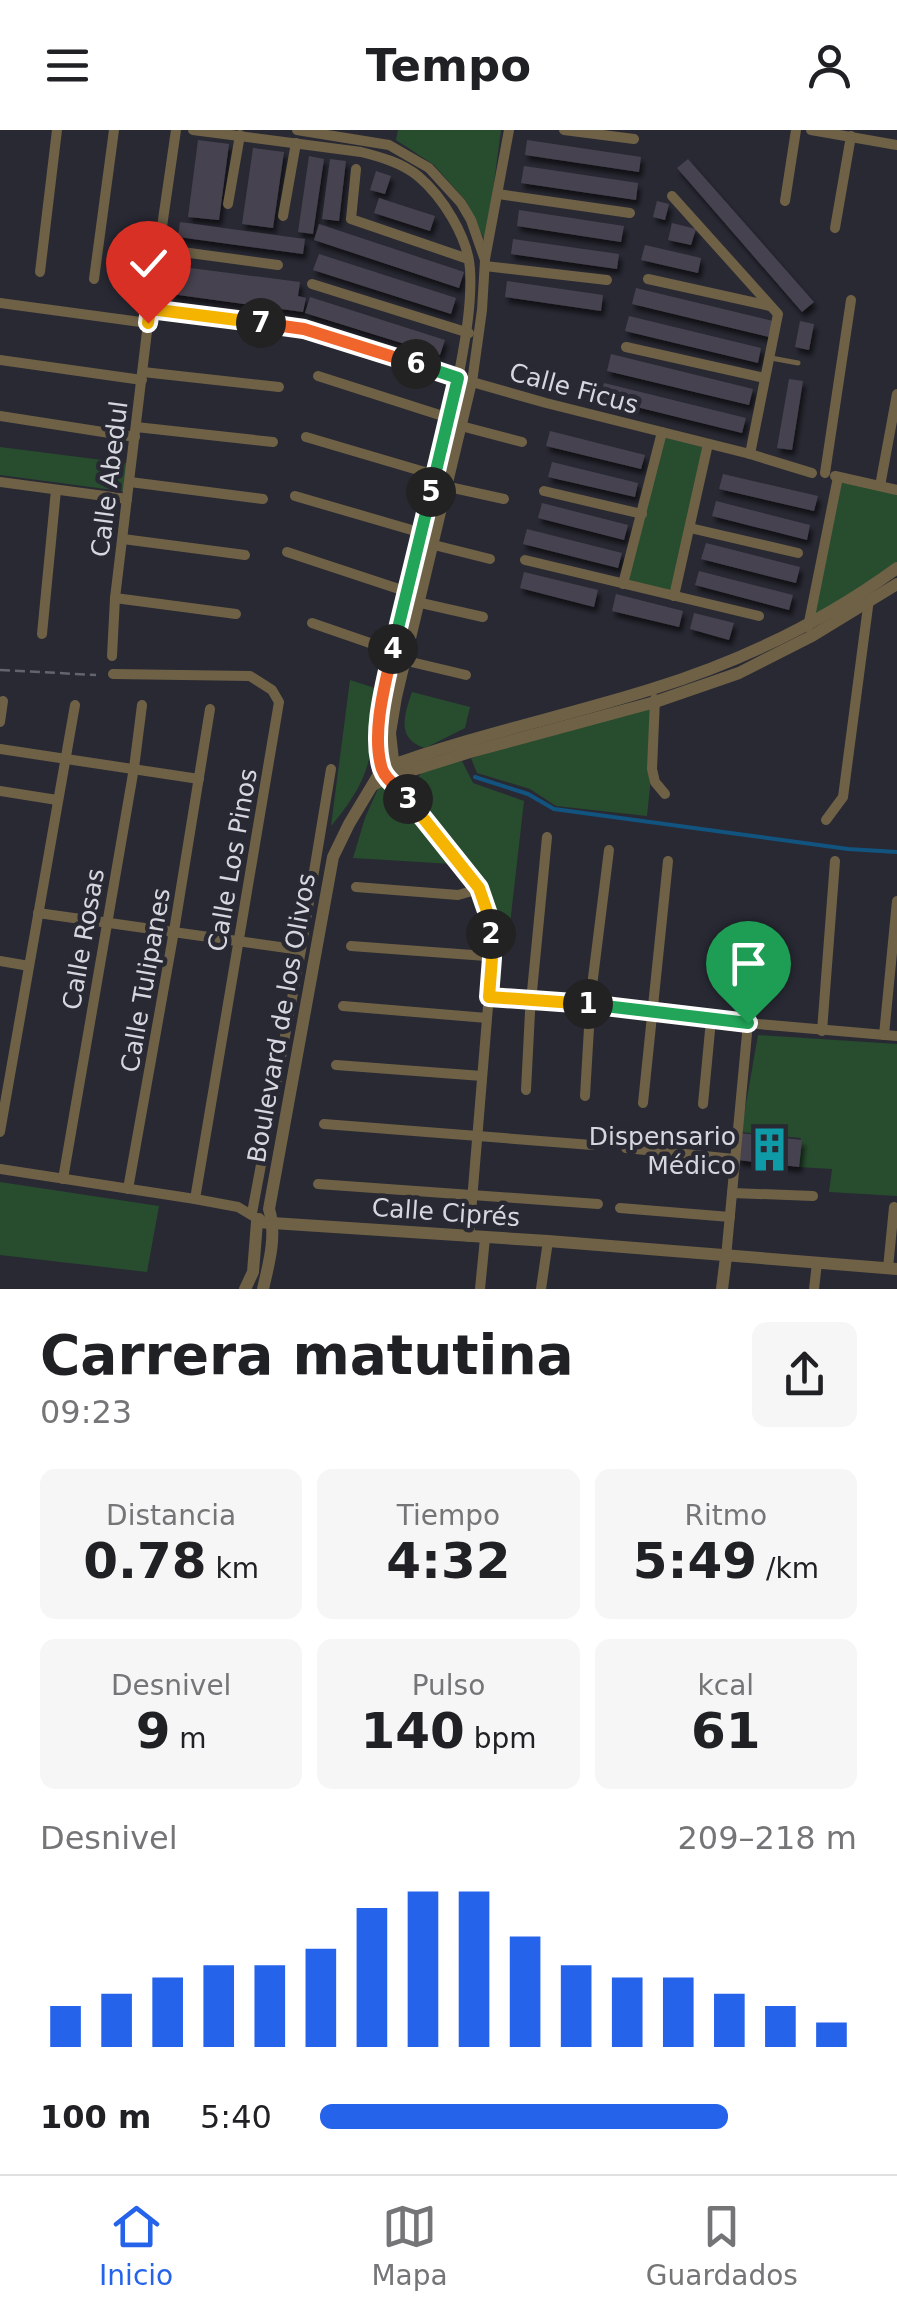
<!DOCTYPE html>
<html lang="es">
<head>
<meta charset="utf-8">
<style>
	body { margin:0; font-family:"DejaVu Sans",sans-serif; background:#f6f6f6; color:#202124; height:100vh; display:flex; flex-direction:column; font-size:38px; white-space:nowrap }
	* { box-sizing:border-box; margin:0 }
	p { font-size:32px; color:#757577 }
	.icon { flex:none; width:55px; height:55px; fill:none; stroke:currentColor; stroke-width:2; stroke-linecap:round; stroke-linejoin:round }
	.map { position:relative; height:1159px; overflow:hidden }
	.panel { display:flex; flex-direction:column; background:#fff; flex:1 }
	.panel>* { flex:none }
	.pin { position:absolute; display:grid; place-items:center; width:85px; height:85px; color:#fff; margin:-102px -42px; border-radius:50% 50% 50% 0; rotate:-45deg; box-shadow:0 0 10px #0007 }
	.pin .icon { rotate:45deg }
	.km { position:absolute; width:50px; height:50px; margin:-25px; border-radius:50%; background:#222; color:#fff; font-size:28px; line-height:50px; text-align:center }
	.round { display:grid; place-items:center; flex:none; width:105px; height:105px; border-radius:15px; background:#f6f6f6 }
	.headline { display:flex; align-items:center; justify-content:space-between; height:170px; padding:0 40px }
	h1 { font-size:55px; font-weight:700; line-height:75px }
	.metrics { display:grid; grid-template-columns:repeat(3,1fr); gap:15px; height:170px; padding:10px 40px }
	.metrics div { display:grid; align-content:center; border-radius:15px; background:#f6f6f6; text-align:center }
	.metrics b { font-size:50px; font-weight:700 }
	.metrics small { font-size:28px; font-weight:400 }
	.metrics p { font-size:28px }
	.chart { height:280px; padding:20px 40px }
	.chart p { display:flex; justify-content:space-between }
	.chart svg { width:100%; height:180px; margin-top:10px; stroke:#2563eb; stroke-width:6 }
	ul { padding:0 40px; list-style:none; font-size:32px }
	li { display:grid; grid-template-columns:160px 120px 1fr; align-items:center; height:75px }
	li i { height:25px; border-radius:12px; background:#2563eb }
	header { display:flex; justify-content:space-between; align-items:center; height:130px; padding:0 40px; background:#fff; font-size:45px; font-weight:700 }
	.tab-bar { display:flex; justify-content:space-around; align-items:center; height:140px; border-top:2px solid #e0e0e0; background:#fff; font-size:28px; color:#757577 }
	.tab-bar a { display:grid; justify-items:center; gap:5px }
	.tab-bar .current { color:#2563eb }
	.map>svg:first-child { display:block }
	.green { fill:#274d2e }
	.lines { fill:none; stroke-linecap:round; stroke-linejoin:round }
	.stream { stroke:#115480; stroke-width:4 }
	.building { fill:#46434f; filter:url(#shadow) }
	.path { stroke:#64646e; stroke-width:2.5; stroke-dasharray:10 5; stroke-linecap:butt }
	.service { stroke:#6e6146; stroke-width:5 }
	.minor { stroke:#6e6146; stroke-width:10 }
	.tertiary { stroke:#6e6146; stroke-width:12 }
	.split-1-casing { stroke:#fff; stroke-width:20 }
	.split-2-casing { stroke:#fff; stroke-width:20 }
	.split-3-casing { stroke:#fff; stroke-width:20 }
	.split-4-casing { stroke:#fff; stroke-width:20 }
	.split-5-casing { stroke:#fff; stroke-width:20 }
	.split-6-casing { stroke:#fff; stroke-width:20 }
	.split-7-casing { stroke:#fff; stroke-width:20 }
	.split-8-casing { stroke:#fff; stroke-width:20 }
	.split-1 { stroke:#22a559; stroke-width:12 }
	.split-2 { stroke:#f5b400; stroke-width:12 }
	.split-3 { stroke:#f5b400; stroke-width:12 }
	.split-4 { stroke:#f0652b; stroke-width:12 }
	.split-5 { stroke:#22a559; stroke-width:12 }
	.split-6 { stroke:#22a559; stroke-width:12 }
	.split-7 { stroke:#f0652b; stroke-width:12 }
	.split-8 { stroke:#f5b400; stroke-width:12 }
	.labels { text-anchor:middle; stroke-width:9; stroke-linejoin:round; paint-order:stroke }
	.street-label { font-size:25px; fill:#d6d7de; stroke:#292934 }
	.poi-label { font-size:25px; fill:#d6d7de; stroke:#292934; text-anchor:end }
</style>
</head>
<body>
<header><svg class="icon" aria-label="menu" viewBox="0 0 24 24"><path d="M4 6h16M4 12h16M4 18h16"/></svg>Tempo<svg class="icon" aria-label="person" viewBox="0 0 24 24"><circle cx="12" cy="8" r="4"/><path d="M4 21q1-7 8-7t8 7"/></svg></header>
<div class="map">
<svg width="897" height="1159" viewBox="0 0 897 1159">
	<defs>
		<filter id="shadow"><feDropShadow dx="3" dy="5.5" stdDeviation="2.5" flood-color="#0009"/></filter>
	</defs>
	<rect width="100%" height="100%" fill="#292934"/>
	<g class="green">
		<polygon points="398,0 501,0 486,113 466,71 434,35 396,10"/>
		<polygon points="662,307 707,318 674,465 624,453"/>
		<polygon points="0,317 134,334 128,362 0,345"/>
		<polygon points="838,352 897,363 897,440 807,495"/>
		<path d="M 350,550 L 378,559 C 371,622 375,644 331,696 Z"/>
		<path d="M 412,562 L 470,577 L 465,598 L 425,618 C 396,609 404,585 412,562 Z"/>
		<polygon points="659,571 647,686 556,676 530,659 477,643 471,628"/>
		<polygon points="462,631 473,653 524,671 510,794 496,788 485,757 466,729 428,683 411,656 424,640"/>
		<path d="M 381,652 C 409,676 428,706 452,734 L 353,728 L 365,688 Z"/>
		<polygon points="758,905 897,914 897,1066 829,1062 832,1039 798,1037 801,1008 741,1002"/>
		<polygon points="0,1052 159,1076 147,1142 0,1125"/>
	</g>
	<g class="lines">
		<polyline class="stream" points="475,647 528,664 554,679 848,719 897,722"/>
	</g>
	<g class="building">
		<polygon points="198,10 229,14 219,90 188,87"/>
		<polygon points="527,10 641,27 639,42 525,25"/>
		<polygon points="253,18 284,22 273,98 242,94"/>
		<polygon points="309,26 324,29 313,104 298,102"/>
		<polygon points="330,29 346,31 339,91 322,89"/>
		<polygon points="688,29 814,172 802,182 677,38"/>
		<polygon points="524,36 638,53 636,70 521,53"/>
		<polygon points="376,41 391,46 385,64 370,60"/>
		<polygon points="379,68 435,86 430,101 374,83"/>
		<polygon points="657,71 669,74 665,90 653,87"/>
		<polygon points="519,80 624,96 621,112 517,96"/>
		<polygon points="180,92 305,109 303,124 178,107"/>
		<polygon points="672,93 696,99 691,115 668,110"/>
		<polygon points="319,94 464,142 459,158 314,110"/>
		<polygon points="513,109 619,124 617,139 511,124"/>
		<polygon points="645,115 701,128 698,143 641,130"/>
		<polygon points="319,124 456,168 451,184 313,140"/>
		<polygon points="175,136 300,152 298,166 306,168 303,182 171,164"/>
		<polygon points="507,151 603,165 601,181 505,167"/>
		<polygon points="636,158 773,191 769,207 632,174"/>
		<polygon points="310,167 445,210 440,225 305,183"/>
		<polygon points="629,186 761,218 758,233 625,201"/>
		<polygon points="800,191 814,194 809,220 795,217"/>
		<polygon points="611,224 753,259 749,275 607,241"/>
		<polygon points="789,249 803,251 792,320 777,318"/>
		<polygon points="604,253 746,288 742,303 600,268"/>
		<polygon points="550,301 645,325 641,339 546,316"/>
		<polygon points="552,332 638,353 635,367 548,347"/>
		<polygon points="723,344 818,366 814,381 719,359"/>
		<polygon points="716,371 810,395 807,410 712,386"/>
		<polygon points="542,373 628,395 624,410 538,388"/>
		<polygon points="527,399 622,423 618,438 523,414"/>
		<polygon points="706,413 800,437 796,453 701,429"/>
		<polygon points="699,441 793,465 789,480 695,455"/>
		<polygon points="524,442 598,460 594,477 520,458"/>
		<polygon points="616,464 683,481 679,497 612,481"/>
		<polygon points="694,483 734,493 729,510 690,499"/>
		<polygon points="740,1003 802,1010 799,1037 737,1030"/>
	</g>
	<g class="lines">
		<polyline class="path" points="0,540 96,545"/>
		<polyline class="service" points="771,228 798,233"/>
		<g class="minor">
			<path d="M 193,0 L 361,22 C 381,27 402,33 418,46 C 442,66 468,107 470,139 C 472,171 466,206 460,238 C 444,314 426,389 407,464 C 395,512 369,589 382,638 C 385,648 394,654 402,660 L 479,759 L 490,791 L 492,828 L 469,1107"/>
			<polyline points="297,0 389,15 429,38 461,73 471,90 485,130 482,180 472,252 397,567 391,603 395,639"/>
			<polyline points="564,0 634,9"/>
			<polyline points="811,0 897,15"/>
			<polyline points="356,39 351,89 468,129"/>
			<polyline points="498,64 630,83"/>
			<polyline points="672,66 778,184 750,324"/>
			<polyline points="785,71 796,0"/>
			<polyline points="228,74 240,5"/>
			<polyline points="283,86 296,13"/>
			<polyline points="835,98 851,6"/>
			<polyline points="160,119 278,135"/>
			<polyline points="485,129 509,0"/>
			<polyline points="485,136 607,150"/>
			<polyline points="40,142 57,0"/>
			<polyline points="94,149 114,0"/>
			<polyline points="648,149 770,176"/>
			<polyline points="312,154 469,203"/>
			<polyline points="0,173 148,193"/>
			<polyline points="150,179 304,199 458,248 546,273 750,324 812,343"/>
			<polyline points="626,217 765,248"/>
			<polyline points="0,230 142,250"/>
			<polyline points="143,242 279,257"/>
			<polyline points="318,246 449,288"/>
			<polyline points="0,286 135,307"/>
			<polyline points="461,296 522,312"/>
			<polyline points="136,297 273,312"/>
			<polyline points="306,307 435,345"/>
			<polyline points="825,343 851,170"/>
			<polyline points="835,346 897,360"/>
			<polyline points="0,352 127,369"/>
			<polyline points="130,352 263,369"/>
			<polyline points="880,356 897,264"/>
			<polyline points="449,357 504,369"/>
			<polyline points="544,361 642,384"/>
			<polyline points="295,366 422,403"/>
			<polyline points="690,398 798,423"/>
			<polyline points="123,409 245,425"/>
			<polyline points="434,415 490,429"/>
			<polyline points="287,422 408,462"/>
			<polyline points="525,430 759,486"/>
			<polyline points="623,454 662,302"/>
			<polyline points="674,466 708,314"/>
			<polyline points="115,468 236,484"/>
			<polyline points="421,473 483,487"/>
			<polyline points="312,493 393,521"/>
			<polyline points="808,497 838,347"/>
			<polyline points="42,504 56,360"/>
			<polyline points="112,526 115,468 148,193 176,0"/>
			<polyline points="407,531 466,545"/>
			<polyline points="113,544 250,546 272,560 279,572 195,1069"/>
			<polyline points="655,569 652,639 655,652 665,664"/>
			<polyline points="0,592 3,571"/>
			<polyline points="0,619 199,649"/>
			<polyline points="0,661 57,670"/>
			<polyline points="826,690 843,667 869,469"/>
			<polyline points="356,757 458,765 479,759"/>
			<polyline points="38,783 301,820"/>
			<polyline points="351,816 486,826 492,828"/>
			<polyline points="0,831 29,836"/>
			<polyline points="489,867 590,874 711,890 897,906"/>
			<polyline points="343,876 487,888"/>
			<polyline points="822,901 835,731"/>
			<polyline points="884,905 897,771"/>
			<polyline points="336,935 482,946"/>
			<polyline points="526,960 530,882 547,707"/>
			<polyline points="585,966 591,864 609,720"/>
			<polyline points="643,973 668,731"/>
			<polyline points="703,974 711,890"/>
			<polyline points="324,994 592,1015"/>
			<polyline points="0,1002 75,575"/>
			<polyline points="626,1018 734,1029"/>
			<polyline points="0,1039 195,1069 238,1077 253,1086"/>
			<polyline points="63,1049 134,638 142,575"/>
			<polyline points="318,1054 598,1074"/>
			<polyline points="128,1059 174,801 210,579"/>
			<polyline points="732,1063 813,1066"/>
			<polyline points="620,1078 730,1087"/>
			<polyline points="252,1083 301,820 331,639"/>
			<polyline points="726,1127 748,893"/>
			<polyline points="888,1138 894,1077"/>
			<polyline points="480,1159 485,1108"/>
			<polyline points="541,1159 548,1111"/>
			<polyline points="814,1159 817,1133"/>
		</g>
		<g class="tertiary">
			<polyline points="373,655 387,648 470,622 655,572 739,543 812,506 897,454"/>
			<polyline points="257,1092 548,1111 897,1139"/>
			<polyline points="245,1159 253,1142 257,1092 259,1089"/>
			<path d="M 263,1159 C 269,1133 277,1105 269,1079 L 333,727 L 349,694 L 382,639 C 470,606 563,587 652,559 C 739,532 823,492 897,438"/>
			<polyline points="722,1159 726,1127"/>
		</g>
	</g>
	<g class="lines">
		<defs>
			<polyline id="split-1" points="588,874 748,893"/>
			<polyline id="split-2" points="491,804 492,828 489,867 588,874"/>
			<polyline id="split-3" points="408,669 479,758 490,790 491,804"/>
			<path id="split-4" d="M 393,519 C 385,554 371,604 382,639 C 386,651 401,659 408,669"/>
			<polyline id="split-5" points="393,519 431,362"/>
			<polyline id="split-6" points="416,234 458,248 431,362"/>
			<polyline id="split-7" points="261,193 304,199 416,234"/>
			<polyline id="split-8" points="148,193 150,179 261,193"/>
		</defs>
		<use href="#split-1" class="split-1-casing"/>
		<use href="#split-2" class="split-2-casing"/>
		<use href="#split-3" class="split-3-casing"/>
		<use href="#split-4" class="split-4-casing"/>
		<use href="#split-5" class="split-5-casing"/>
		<use href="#split-6" class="split-6-casing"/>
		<use href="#split-7" class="split-7-casing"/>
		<use href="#split-8" class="split-8-casing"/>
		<use href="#split-1" class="split-1"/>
		<use href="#split-2" class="split-2"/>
		<use href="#split-3" class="split-3"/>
		<use href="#split-4" class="split-4"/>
		<use href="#split-5" class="split-5"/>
		<use href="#split-6" class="split-6"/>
		<use href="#split-7" class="split-7"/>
		<use href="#split-8" class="split-8"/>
	</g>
	<defs>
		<symbol id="building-bare" viewBox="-9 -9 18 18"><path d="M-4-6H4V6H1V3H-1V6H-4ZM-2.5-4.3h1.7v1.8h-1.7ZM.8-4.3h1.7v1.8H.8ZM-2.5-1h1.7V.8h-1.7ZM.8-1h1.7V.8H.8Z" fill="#0f9aa8" stroke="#292934" stroke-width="2.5" paint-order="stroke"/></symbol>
	</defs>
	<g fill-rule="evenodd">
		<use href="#building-bare" x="738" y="988" width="63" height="63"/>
	</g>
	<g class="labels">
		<g class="street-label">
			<text transform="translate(574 258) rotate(15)" y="9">Calle Ficus</text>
			<text transform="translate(109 349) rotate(-83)" y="9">Calle Abedul</text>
			<text transform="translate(232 730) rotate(-80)" y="9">Calle Los Pinos</text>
			<text transform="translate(83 809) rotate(-80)" y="9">Calle Rosas</text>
			<text transform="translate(145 850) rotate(-80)" y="9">Calle Tulipanes</text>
			<text transform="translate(281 888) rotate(-80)" y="9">Boulevard de los Olivos</text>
			<text transform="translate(446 1082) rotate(4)" y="9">Calle Ciprés</text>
		</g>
		<g class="poi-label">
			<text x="736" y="1015">Dispensario<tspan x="736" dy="29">Médico</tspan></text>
		</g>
	</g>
</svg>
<div class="pin" style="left:748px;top:893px;background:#1e9e55"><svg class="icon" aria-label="arrive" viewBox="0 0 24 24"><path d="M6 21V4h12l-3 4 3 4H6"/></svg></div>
<div class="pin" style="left:148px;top:193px;background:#d93025"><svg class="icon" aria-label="check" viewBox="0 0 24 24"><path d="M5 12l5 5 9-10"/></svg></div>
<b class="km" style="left:588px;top:874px">1</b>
<b class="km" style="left:491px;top:804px">2</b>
<b class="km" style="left:408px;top:669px">3</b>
<b class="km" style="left:393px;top:519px">4</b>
<b class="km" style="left:431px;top:362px">5</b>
<b class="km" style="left:416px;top:234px">6</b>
<b class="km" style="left:261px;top:193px">7</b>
</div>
<section class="panel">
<div class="headline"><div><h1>Carrera matutina</h1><p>09:23</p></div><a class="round"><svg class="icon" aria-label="share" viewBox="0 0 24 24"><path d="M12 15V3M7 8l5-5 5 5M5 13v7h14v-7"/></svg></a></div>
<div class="metrics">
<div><p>Distancia</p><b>0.78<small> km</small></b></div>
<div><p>Tiempo</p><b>4:32</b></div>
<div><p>Ritmo</p><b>5:49<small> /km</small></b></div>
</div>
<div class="metrics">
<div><p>Desnivel</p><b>9<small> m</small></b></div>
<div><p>Pulso</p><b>140<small> bpm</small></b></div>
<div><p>kcal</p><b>61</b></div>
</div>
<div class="chart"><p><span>Desnivel</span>209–218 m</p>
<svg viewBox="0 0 160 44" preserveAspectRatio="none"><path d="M5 44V34M15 44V31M25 44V27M35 44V24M45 44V24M55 44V20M65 44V10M75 44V6M85 44V6M95 44V17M105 44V24M115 44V27M125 44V27M135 44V31M145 44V34M155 44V38"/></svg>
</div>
<ul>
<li><b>100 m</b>5:40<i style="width:76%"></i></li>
</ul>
</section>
<nav class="tab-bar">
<a class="current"><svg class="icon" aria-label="home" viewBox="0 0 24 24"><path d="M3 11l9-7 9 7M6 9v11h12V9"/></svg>Inicio</a>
<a><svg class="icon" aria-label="map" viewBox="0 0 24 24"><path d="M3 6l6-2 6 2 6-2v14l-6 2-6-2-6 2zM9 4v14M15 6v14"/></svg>Mapa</a>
<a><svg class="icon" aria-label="saved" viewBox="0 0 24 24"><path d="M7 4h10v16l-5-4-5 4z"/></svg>Guardados</a>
</nav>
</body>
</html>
